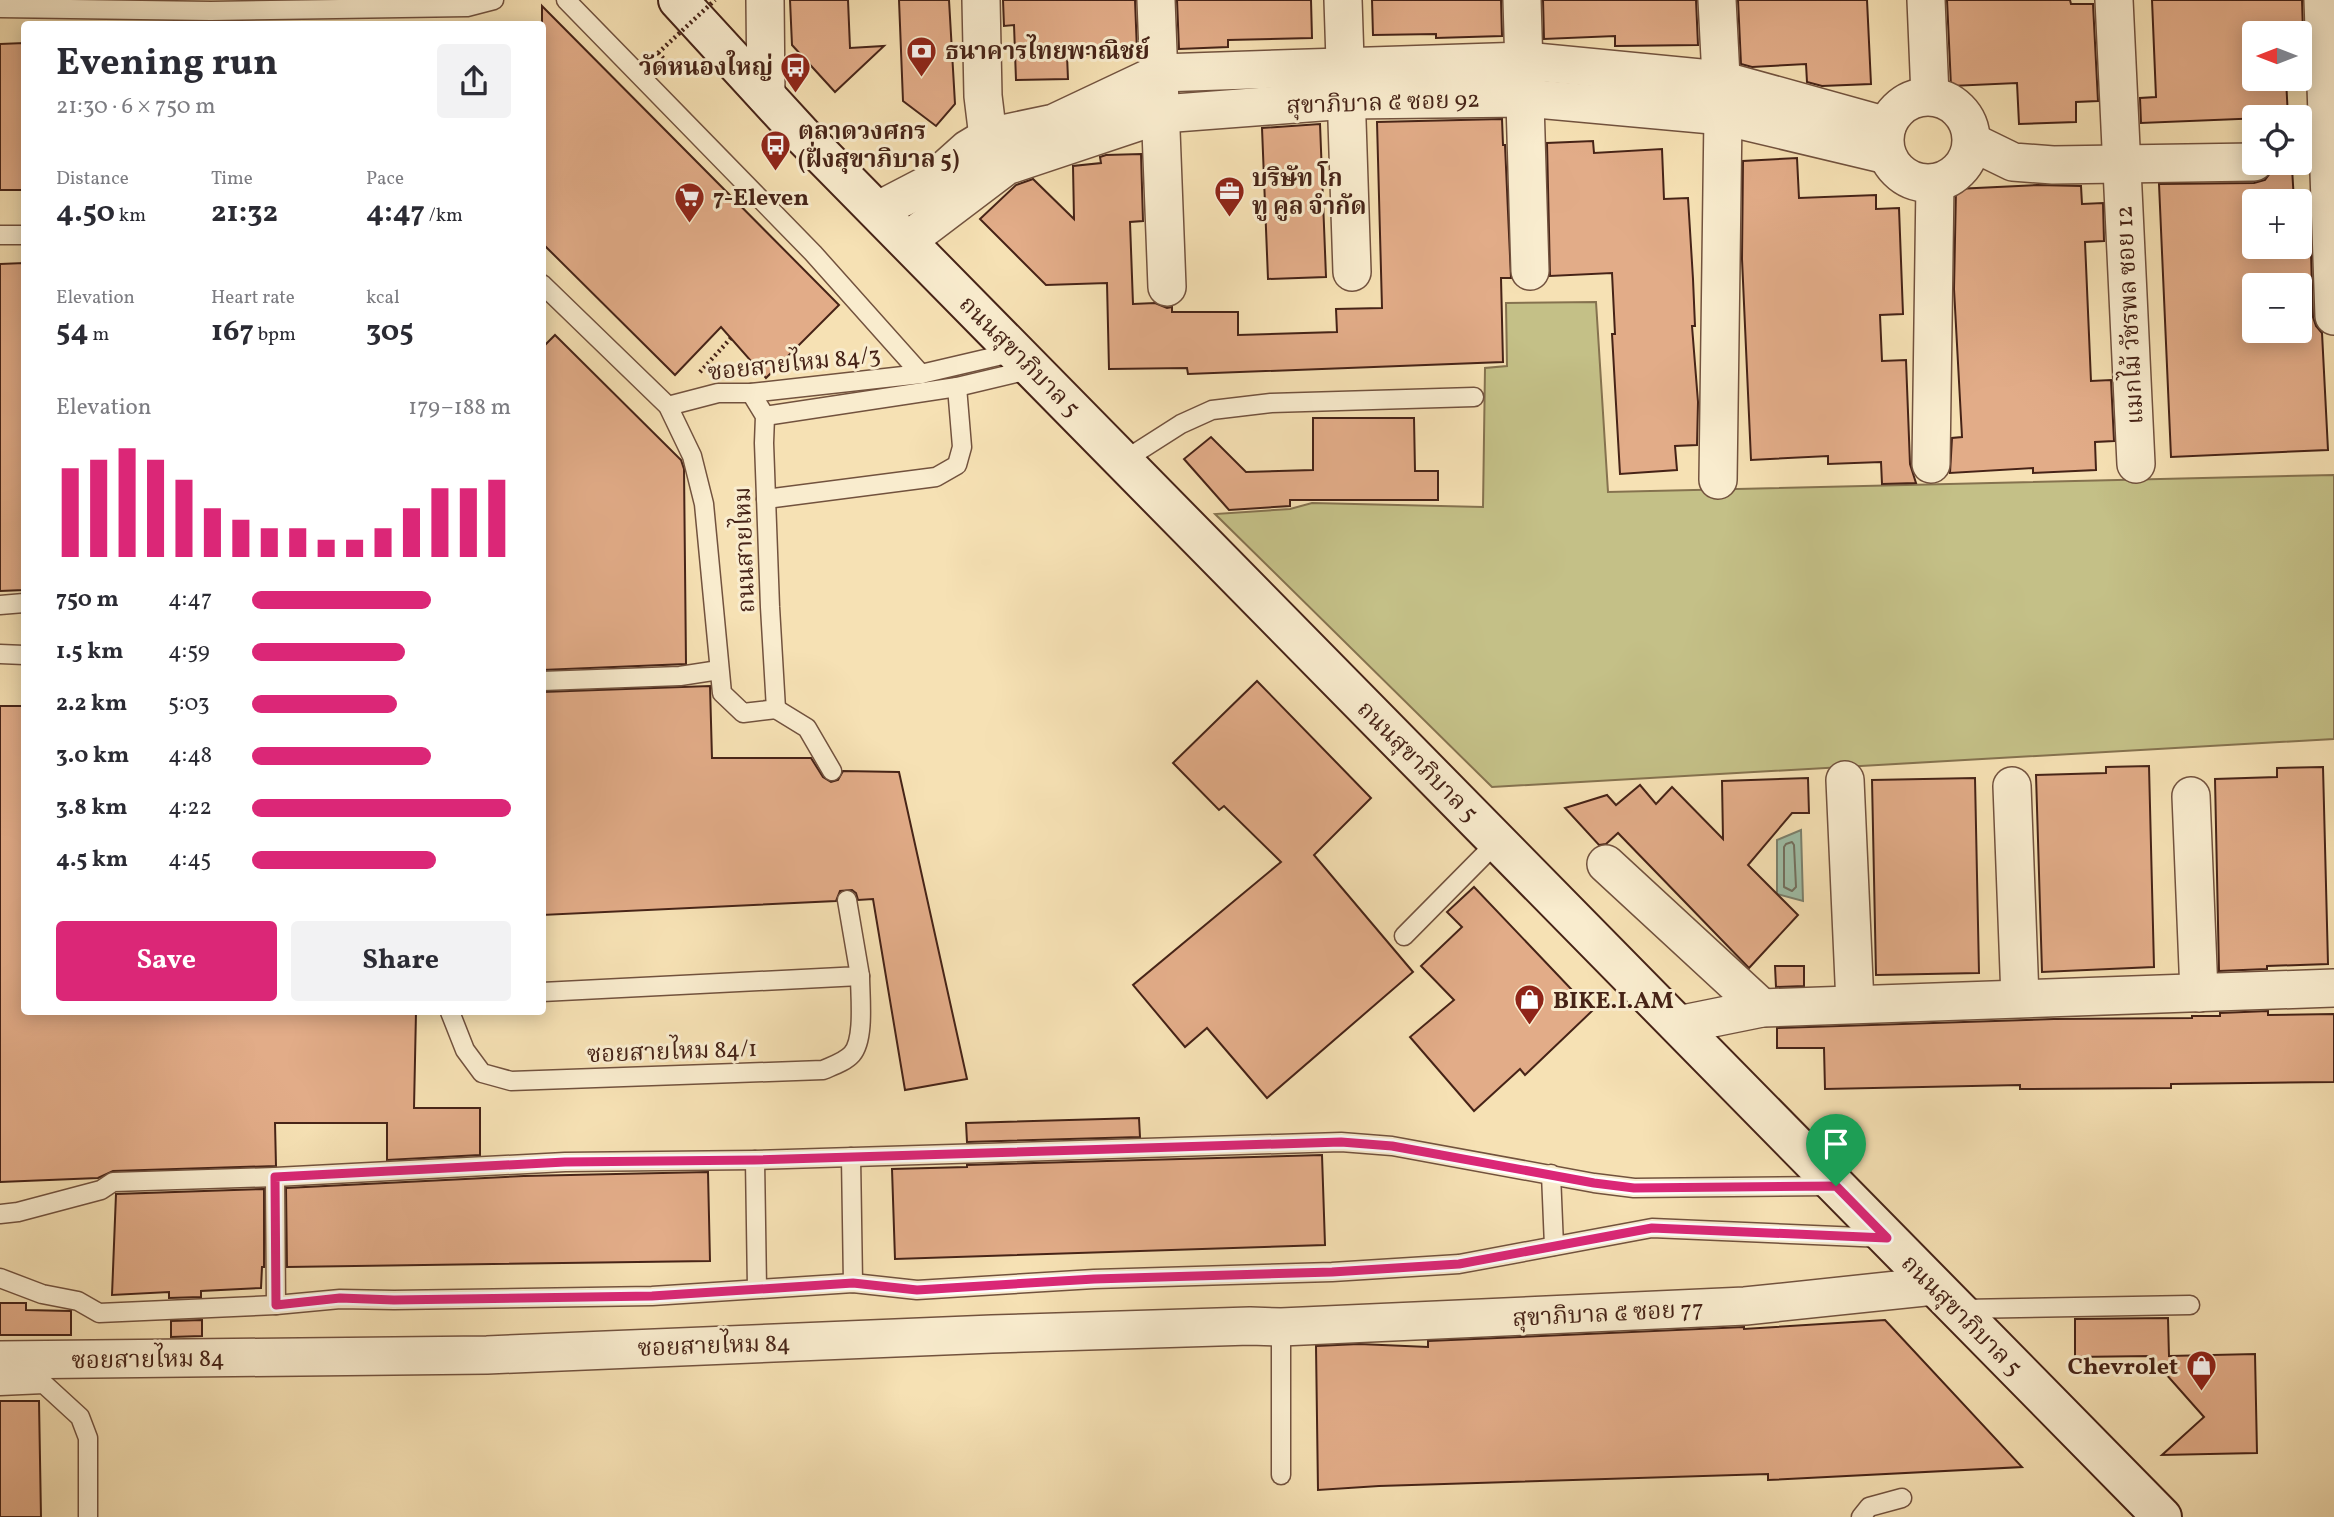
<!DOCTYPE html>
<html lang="en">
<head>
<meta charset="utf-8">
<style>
	body { margin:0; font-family:Vollkorn,"Noto Serif Thai",serif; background:#f2f2f3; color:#2b2b33; height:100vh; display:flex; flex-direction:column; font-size:26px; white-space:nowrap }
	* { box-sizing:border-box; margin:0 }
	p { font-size:23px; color:#7c7c81 }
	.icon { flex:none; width:38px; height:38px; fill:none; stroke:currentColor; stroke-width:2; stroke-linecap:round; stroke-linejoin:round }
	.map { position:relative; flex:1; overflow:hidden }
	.sheet { position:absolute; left:21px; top:21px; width:525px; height:994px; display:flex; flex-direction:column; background:#fff; border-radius:7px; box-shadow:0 4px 18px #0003 }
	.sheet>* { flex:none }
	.needle { width:46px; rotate:270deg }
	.controls { position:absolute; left:2242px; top:21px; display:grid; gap:14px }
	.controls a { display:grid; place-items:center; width:70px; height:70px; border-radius:7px; background:#fff; box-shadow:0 4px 18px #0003; font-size:35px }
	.pin { position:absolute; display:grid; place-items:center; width:60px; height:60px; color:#fff; margin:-72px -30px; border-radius:50% 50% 50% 0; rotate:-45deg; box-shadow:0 0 7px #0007 }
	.pin .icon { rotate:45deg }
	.round { display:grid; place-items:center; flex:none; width:74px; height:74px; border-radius:7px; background:#f2f2f3 }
	.head { display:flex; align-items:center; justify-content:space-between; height:119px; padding:0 35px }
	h1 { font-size:38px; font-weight:700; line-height:52px }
	.stats { display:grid; grid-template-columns:repeat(3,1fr); gap:10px; height:119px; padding:7px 35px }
	.stats div { display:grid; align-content:center }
	.stats b { font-size:30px; font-weight:700 }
	.stats small { font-size:19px; font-weight:400 }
	.stats p { font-size:19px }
	.chart { height:196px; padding:14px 35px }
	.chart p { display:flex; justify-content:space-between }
	.chart svg { width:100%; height:126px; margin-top:7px; stroke:#db2777; stroke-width:6 }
	.action { display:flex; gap:14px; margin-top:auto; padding:14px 35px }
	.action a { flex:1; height:80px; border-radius:7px; background:#db2777; color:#fff; font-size:28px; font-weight:700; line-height:80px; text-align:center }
	.action a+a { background:#f2f2f3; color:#2b2b33 }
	ul { padding:0 35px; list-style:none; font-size:23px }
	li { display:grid; grid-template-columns:112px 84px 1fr; align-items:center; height:52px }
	li i { height:18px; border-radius:9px; background:#db2777 }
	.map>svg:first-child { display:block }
	.green { fill:#c4c087; stroke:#85724f; stroke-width:2 }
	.water { fill:#9ebea7; stroke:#7b806d; stroke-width:2 }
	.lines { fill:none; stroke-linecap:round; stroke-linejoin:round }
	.shore { stroke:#72705f; stroke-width:2 }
	.building { fill:#e2ac88; stroke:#462317; stroke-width:2; fill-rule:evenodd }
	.service-casing { stroke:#72523e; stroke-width:21 }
	.minor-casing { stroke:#72523e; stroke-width:40 }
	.secondary-casing { stroke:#462317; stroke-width:42 }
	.path { stroke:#462317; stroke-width:4.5; stroke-dasharray:2 3.5; stroke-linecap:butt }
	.service { stroke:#f9ecce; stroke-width:18 }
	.minor { stroke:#f9ecce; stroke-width:37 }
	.secondary { stroke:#f9ecce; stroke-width:38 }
	.path-bridge { stroke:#462317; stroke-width:4.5; stroke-dasharray:2 3.5; stroke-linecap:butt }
	.route-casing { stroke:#fff; stroke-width:14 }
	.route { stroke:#db2777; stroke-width:9 }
	.labels { text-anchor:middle; stroke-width:6; stroke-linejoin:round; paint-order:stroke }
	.poi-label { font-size:24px; font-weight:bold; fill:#462317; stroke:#f9ecce; text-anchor:start }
	.street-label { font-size:24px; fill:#462317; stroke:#f9ecce }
</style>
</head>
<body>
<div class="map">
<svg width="2334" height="1517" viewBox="0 0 2334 1517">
	<rect width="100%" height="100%" fill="#f6e1b4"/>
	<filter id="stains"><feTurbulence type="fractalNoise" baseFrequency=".00286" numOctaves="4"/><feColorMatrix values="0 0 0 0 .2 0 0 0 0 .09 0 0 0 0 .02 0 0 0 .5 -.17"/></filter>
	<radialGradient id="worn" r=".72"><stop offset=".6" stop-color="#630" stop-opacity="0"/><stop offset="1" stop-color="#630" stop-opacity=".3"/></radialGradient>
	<polygon class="green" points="1596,302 1608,492 2334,475 2334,739 1492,787 1215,514 1290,509 1312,503 1483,507 1485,368 1507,366 1506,303"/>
	<polygon class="water" points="1801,830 1803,901 1777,894 1777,840"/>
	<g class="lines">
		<polygon class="shore" points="1792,842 1794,845 1796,887 1792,891 1784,887 1784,847 1786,844"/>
	</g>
	<g class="building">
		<polygon points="790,0 848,0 850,48 884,46 835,92 792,45"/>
		<polygon points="899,0 949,0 955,104 936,126 903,101"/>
		<polygon points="1003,0 1135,0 1137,51 1067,55 1068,79 1016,80 1014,25 1004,26"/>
		<polygon points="1177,0 1311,0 1312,38 1228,40 1228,47 1179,49"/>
		<polygon points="1372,0 1501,0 1502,36 1436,38 1436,34 1373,35"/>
		<polygon points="1543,0 1696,0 1698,45 1615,46 1615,36 1544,39"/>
		<polygon points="1738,0 1867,0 1871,84 1822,86 1807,82 1806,64 1752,67 1741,64"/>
		<polygon points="1947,0 2070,0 2071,4 2093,4 2098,101 2076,102 2076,122 2019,124 2017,83 1951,86"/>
		<polygon points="2152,0 2302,0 2303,33 2254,33 2254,79 2286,79 2288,117 2141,123 2140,98 2156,97"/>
		<polygon points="542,6 839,305 766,378 721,327 675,375 542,243"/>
		<polygon points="24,43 24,190 0,190 0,44"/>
		<polygon points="1502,119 1503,145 1505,145 1511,278 1501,278 1503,362 1188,374 1187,368 1109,369 1107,283 1046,285 980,219 1016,185 1033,179 1074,219 1073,166 1101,163 1100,157 1106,155 1141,154 1143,221 1130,222 1133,304 1155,303 1167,308 1172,307 1172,312 1238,312 1238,335 1337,332 1336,309 1382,308 1377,122"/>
		<polygon points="1320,124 1326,277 1268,279 1262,128"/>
		<polygon points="1593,141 1594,153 1662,149 1664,199 1688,198 1693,279 1695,326 1692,326 1698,402 1697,445 1675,446 1677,470 1620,474 1612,334 1615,334 1612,273 1550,276 1547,143"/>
		<polygon points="1797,158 1799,198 1876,195 1876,209 1899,208 1903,314 1880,315 1882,361 1906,360 1910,464 1916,483 1882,484 1881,462 1828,464 1828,456 1751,460 1742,259 1743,161"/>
		<path d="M 2292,168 L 2294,201 L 2254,201 L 2254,247 L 2297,247 L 2297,254 L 2311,253 L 2313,317 L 2316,326 L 2322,333 L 2328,450 L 2171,457 L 2159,184 L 2254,183 L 2265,180 L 2273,169 ZM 2254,285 L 2300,285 L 2300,331 L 2254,331 Z"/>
		<polygon points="2037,185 2081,186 2082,204 2103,203 2104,241 2085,242 2091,381 2111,380 2114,441 2095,442 2096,470 2033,473 2033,468 1950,473 1952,438 1962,437 1954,289 1956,189"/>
		<polygon points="24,263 24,590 0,591 0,264"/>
		<polygon points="555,335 681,460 684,469 686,664 542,670 542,348"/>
		<polygon points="1313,418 1414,418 1415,471 1438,471 1438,500 1290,500 1290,506 1229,510 1184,459 1211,437 1246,472 1313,470"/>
		<polygon points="1257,681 1371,798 1314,855 1413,972 1267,1098 1207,1028 1185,1047 1133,985 1281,862 1224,806 1219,810 1173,763"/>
		<polygon points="710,686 712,758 811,758 823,777 831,782 838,780 843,771 899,772 967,1079 905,1090 873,899 858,900 856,893 852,890 840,891 836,901 542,915 542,692"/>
		<polygon points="0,706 24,706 24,1012 416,1012 414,1108 480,1108 480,1155 387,1160 387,1123 275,1123 276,1166 113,1171 98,1178 0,1182"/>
		<polygon points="2149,766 2154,967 2042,972 2036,775 2106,773 2106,767"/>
		<polygon points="2323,767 2328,964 2267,966 2267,969 2219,971 2215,779 2277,777 2277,768"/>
		<polygon points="1808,778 1809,813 1792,813 1748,865 1798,915 1749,968 1618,833 1606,844 1599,845 1565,808 1607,795 1616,805 1640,785 1656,804 1672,787 1723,839 1722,781"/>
		<polygon points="1975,778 1979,973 1876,975 1872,780"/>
		<polygon points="1474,887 1592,1011 1525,1075 1520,1069 1474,1111 1410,1037 1454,1000 1421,966 1462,927 1447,912"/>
		<polygon points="1775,966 1804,966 1804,986 1776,987"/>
		<polygon points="2268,1011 2268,1015 2334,1014 2334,1082 2171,1084 2171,1088 2020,1089 2020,1085 1825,1089 1824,1048 1777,1048 1777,1028 2054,1019 2192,1018 2192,1016 2220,1016 2220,1013"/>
		<polygon points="1139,1118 1140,1137 967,1142 966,1123"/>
		<polygon points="1322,1155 1325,1245 895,1259 892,1169 967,1167 967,1165"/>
		<polygon points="708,1172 710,1261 287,1267 286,1188 524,1176"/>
		<polygon points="264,1189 264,1267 262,1267 261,1288 201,1291 201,1297 169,1298 169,1292 112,1295 116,1194"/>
		<polygon points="0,1303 26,1303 26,1310 71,1311 71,1335 0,1335"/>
		<polygon points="2168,1318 2169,1356 2255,1354 2257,1453 2162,1455 2204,1417 2150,1356 2075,1357 2075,1319"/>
		<polygon points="202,1320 202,1336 171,1337 171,1321"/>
		<polygon points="1885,1320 2022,1467 1768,1480 1768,1474 1379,1486 1318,1490 1316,1346 1359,1344 1428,1347 1428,1341 1744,1327 1744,1329"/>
		<polygon points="0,1401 39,1401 41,1517 0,1517"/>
	</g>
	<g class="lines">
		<defs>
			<g id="service">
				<polyline points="566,0 813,253 921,374"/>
				<polyline points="0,8 211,11 467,7 494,0"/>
				<polyline points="0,235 24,235"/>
				<polyline points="542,284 668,406 692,456 704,504 722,693 743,713 776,709 770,607 764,443 765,416 751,393"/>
				<polyline points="668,406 718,393 751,393 921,374 1015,352"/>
				<polyline points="765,416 957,387 1033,369"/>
				<polyline points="1123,461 1181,424 1212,410 1271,403 1474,397"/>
				<polyline points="766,499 936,477 957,465 962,447 957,387"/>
				<polyline points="0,605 24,603"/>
				<polyline points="0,654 24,655"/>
				<polyline points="542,681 680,676 719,670"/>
				<polyline points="776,709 807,728 832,771"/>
				<polyline points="1404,936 1497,842"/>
				<polyline points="542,992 860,976 847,900"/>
				<path d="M 450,1012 L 465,1050 L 482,1073 L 511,1081 L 823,1070 C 832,1066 845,1062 852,1054 C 865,1039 860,996 860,976"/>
				<polyline points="851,1157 853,1283"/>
				<polyline points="755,1160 757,1288"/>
				<polyline points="1551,1174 1554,1246"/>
				<polyline points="275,1177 276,1305"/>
				<polyline points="0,1214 18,1212 101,1190 113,1182 275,1177 565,1162 755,1160 1341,1142 1392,1146 1594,1183 1634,1188 1831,1186"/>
				<polyline points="0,1278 42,1294 78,1301 99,1313 276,1305 340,1299 394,1300 652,1296 853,1283 917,1290 1094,1279 1332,1272 1459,1264 1652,1228 1884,1238"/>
				<polyline points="1962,1309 2190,1305"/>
				<polyline points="0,1386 44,1384 80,1417 88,1438 88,1517"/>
				<polyline points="1281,1475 1281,1327"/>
				<polyline points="1861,1517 1869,1507 1902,1498"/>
			</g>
			<g id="minor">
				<polyline points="765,0 766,96"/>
				<polyline points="981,0 983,96 988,137"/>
				<polyline points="1156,0 1167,287"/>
				<polyline points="1343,0 1352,272"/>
				<polyline points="1522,0 1530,271"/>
				<polyline points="1717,0 1723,116 1718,480"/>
				<polyline points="1926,0 1930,96"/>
				<polyline points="2114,0 2136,464"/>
				<polyline points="2323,0 2334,316"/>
				<circle cx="1928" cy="140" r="43"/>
				<polyline points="1972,142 2013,162 2053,165 2254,162"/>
				<polyline points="877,211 929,184 968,149 988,137 1054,123 1160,73 1525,61 1721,80 1887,126"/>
				<polyline points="907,241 1006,166 1162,114 1347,100 1526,98 1723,116 1887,155"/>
				<polyline points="1931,464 1935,183"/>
				<polyline points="1845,780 1855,1004"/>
				<polyline points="2012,786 2020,998"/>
				<polyline points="2191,796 2199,993"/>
				<polyline points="1606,864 1762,1008"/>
				<polyline points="1678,1025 1762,1008 2334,988"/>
				<polyline points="0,1360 487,1355 992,1334 1250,1326 1281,1327 1745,1306 1934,1286"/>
			</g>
			<polyline id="secondary" points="678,0 802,135 2162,1517"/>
		</defs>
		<use href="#service" class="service-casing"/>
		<use href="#minor" class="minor-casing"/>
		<use href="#secondary" class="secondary-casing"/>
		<g class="path">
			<polyline points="658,53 673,68"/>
			<polyline points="700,372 731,338"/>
		</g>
		<use href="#service" class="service"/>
		<use href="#minor" class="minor"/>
		<use href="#secondary" class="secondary"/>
		<polyline class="path-bridge" points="658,53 715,0"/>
	</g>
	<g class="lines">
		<defs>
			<polygon id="route" points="1341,1142 1392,1146 1594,1183 1634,1188 1836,1186 1887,1238 1652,1228 1459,1264 1332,1272 1094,1279 917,1290 853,1283 652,1296 394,1300 340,1298 276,1305 275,1177 565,1162 755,1160"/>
		</defs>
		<use href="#route" class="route-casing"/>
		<use href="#route" class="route"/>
	</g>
	<defs>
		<symbol id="bank-pin" viewBox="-11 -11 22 30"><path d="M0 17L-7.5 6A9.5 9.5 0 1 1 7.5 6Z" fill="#8f2418" stroke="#f9ecce"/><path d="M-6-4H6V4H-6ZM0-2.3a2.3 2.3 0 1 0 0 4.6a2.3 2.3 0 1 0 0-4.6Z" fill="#fff"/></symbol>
		<symbol id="bus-pin" viewBox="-11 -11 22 30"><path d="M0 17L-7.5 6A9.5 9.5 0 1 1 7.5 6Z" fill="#8f2418" stroke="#f9ecce"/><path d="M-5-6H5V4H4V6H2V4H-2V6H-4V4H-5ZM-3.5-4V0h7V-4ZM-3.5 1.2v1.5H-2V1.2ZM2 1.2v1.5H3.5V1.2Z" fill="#fff"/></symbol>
		<symbol id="office-pin" viewBox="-11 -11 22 30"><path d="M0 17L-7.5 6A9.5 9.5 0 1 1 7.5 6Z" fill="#8f2418" stroke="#f9ecce"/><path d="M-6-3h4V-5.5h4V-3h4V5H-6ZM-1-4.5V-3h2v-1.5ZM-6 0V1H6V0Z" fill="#fff"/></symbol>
		<symbol id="supermarket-pin" viewBox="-11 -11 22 30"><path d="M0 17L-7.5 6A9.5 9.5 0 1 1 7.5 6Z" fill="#8f2418" stroke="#f9ecce"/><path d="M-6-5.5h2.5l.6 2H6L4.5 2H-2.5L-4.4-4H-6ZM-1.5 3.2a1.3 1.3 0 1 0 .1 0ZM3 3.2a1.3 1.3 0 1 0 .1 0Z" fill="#fff"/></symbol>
		<symbol id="shop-pin" viewBox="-11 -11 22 30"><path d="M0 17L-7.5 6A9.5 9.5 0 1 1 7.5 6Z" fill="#8f2418" stroke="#f9ecce"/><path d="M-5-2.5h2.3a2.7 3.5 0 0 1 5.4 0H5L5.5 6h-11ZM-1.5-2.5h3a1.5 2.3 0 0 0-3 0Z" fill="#fff"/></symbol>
	</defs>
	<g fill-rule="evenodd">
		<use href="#bank-pin" x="904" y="34" width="35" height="47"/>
		<use href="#bus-pin" x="778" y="50" width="35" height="47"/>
		<use href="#bus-pin" x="758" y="128" width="35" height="47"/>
		<use href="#office-pin" x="1212" y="174" width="35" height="47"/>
		<use href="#supermarket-pin" x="672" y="180" width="35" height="47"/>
		<use href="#shop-pin" x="1512" y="982" width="35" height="47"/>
		<use href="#shop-pin" x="2184" y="1348" width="35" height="47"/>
	</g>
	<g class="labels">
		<g class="poi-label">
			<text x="945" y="59">ธนาคารไทยพาณิชย์</text>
			<text x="773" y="75" text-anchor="end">วัดหนองใหญ่</text>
			<text x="798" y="139">ตลาดวงศกร<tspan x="798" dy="28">(ฝั่งสุขาภิบาล 5)</tspan></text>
			<text x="1252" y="186">บริษัท โก<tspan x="1252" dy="28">ทู คูล จำกัด</tspan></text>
			<text x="713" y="205">7-Eleven</text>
			<text x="1553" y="1008">BIKE.I.AM</text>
			<text x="2178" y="1374" text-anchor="end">Chevrolet</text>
		</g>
		<g class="street-label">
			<text transform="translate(1383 102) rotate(-2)" y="8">สุขาภิบาล ๕ ซอย 92</text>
			<text transform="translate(2129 315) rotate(-93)" y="8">แมกไม้ วัชรพล ซอย 12</text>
			<text transform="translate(1020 356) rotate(45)" y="8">ถนนสุขาภิบาล 5</text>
			<text transform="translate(794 363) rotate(-6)" y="8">ซอยสายไหม 84/3</text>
			<text transform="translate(744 550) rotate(-92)" y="8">ถนนสายไหม</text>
			<text transform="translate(1418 761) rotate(45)" y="8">ถนนสุขาภิบาล 5</text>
			<text transform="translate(672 1051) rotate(-2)" y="8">ซอยสายไหม 84/1</text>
			<text transform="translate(1608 1313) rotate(-3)" y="8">สุขาภิบาล ๕ ซอย 77</text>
			<text transform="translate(1962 1315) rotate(45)" y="8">ถนนสุขาภิบาล 5</text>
			<text transform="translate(714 1345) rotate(-2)" y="8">ซอยสายไหม 84</text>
			<text transform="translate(148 1359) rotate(-1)" y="8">ซอยสายไหม 84</text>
		</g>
	</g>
	<rect width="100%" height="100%" filter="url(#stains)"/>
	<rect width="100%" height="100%" fill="url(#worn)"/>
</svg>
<div class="controls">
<a><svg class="needle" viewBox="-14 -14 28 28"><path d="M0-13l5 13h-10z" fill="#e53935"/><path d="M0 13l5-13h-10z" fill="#7c7c81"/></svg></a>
<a><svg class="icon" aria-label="locate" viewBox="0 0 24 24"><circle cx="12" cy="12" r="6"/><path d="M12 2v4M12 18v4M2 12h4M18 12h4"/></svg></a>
<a>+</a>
<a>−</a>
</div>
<div class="pin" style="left:1836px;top:1186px;background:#1e9e55"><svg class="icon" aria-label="arrive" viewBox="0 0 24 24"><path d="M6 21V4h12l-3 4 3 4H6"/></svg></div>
<section class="sheet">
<div class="head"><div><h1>Evening run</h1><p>21:30 · 6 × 750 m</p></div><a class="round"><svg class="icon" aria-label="share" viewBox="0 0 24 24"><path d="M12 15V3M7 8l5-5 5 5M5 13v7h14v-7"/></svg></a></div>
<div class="stats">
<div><p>Distance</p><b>4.50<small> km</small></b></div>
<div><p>Time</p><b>21:32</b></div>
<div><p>Pace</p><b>4:47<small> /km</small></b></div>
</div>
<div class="stats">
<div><p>Elevation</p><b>54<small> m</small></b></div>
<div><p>Heart rate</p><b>167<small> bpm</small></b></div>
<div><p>kcal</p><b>305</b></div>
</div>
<div class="chart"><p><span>Elevation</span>179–188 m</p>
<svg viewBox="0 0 160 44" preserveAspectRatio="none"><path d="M5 44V13M15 44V10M25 44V6M35 44V10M45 44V17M55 44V27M65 44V31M75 44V34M85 44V34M95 44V38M105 44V38M115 44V34M125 44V27M135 44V20M145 44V20M155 44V17"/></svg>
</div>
<ul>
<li><b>750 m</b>4:47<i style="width:69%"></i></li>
<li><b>1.5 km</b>4:59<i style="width:59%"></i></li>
<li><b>2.2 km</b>5:03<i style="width:56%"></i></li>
<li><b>3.0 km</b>4:48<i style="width:69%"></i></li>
<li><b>3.8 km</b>4:22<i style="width:100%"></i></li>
<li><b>4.5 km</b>4:45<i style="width:71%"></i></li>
</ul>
<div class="action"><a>Save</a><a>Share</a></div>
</section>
</div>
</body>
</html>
